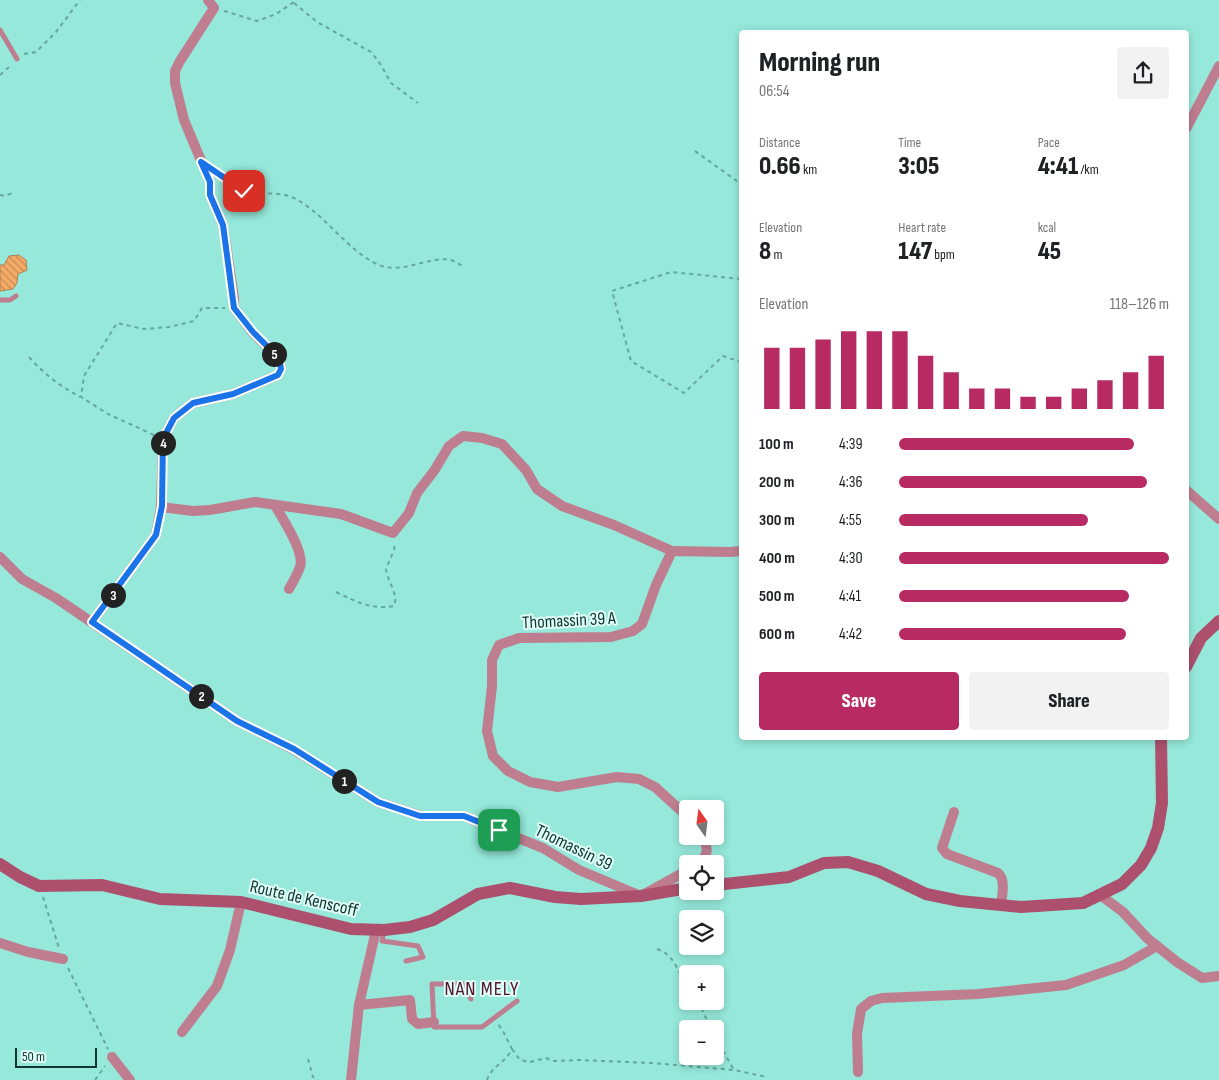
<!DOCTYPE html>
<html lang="en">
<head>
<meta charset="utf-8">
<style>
	body { margin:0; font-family:"Sofia Sans Condensed",sans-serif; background:#f2f2f2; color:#202124; height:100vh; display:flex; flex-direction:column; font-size:19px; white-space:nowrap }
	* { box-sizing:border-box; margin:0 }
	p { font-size:16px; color:#757577 }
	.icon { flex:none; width:28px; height:28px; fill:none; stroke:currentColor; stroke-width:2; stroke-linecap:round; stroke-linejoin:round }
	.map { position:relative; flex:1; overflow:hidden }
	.drawer { position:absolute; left:739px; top:30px; width:450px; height:710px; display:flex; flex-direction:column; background:#fff; border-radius:5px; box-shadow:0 2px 8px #0003 }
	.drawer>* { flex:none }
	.needle { width:32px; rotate:346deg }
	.buttons { position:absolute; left:679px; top:800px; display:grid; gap:10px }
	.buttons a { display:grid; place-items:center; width:45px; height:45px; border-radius:5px; background:#fff; box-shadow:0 2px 8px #0003; font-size:25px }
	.scale { position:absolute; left:15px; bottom:12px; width:82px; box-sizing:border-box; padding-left:5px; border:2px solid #10342f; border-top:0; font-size:14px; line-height:18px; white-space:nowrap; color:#10342f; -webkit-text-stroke:4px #dffef8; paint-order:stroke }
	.pin { position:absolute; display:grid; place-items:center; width:42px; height:42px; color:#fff; margin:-21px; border-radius:10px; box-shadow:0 2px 8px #0006 }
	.km { position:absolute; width:25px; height:25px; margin:-12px; border-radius:50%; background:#222; color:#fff; font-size:14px; line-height:25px; text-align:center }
	.round { display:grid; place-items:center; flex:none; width:52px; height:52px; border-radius:5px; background:#f2f2f2 }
	.headline { display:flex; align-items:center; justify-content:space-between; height:85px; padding:0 20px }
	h1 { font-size:28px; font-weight:800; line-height:38px }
	.figures { display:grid; grid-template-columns:repeat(3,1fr); gap:8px; height:85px; padding:5px 20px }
	.figures div { display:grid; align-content:center }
	.figures b { font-size:25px; font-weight:800 }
	.figures small { font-size:14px; font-weight:400 }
	.figures p { font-size:14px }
	.chart { height:140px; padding:10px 20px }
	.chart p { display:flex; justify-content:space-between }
	.chart svg { width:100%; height:90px; margin-top:5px; stroke:#b72b62; stroke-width:6 }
	.action { display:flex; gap:10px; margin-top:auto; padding:10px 20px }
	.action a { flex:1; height:58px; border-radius:5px; background:#b72b62; color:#fff; font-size:20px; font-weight:800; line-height:58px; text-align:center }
	.action a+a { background:#f2f2f2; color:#202124 }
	ul { padding:0 20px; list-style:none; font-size:16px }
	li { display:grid; grid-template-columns:80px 60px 1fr; align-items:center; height:38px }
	li i { height:12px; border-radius:6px; background:#b72b62 }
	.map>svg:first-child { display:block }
	.building { fill:url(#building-back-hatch); stroke:#b07f54 }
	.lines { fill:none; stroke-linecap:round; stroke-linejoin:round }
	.path { stroke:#65a79c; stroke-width:2; stroke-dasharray:4 4; stroke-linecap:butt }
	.service { stroke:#be7e8f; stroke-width:5 }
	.minor { stroke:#be7e8f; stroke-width:10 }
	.secondary { stroke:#ad506d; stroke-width:12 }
	.route-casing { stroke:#fff; stroke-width:10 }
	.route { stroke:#1a73e8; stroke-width:6 }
	.labels { text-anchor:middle; stroke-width:4; stroke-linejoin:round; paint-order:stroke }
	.street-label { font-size:18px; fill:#10342f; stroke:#dffef8 }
	.quarter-label { font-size:20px; letter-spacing:1px; fill:#54112a; stroke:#dffef8 }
</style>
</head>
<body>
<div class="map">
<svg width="1219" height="1080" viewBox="0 0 1219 1080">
	<defs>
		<pattern id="building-back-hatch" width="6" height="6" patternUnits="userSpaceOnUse" patternTransform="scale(1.25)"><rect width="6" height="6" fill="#f5ab66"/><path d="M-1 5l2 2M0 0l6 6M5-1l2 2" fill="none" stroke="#c58c54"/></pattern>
	</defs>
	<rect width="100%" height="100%" fill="#95e8da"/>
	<polygon class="building" points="19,255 26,260 27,270 18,274 17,283 13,289 0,291 0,265 4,265 9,256"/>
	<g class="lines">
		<g class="path">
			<polyline points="294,3 317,22 371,52 381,65 391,83 418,103"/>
			<polyline points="224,11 257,21 276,14 297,0"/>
			<polyline points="24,54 36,52 56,32 80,0"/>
			<polyline points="0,75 11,65"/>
			<polyline points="695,151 741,184"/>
			<path d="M 218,173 C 226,178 234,186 243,190 C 258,197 277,189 296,199 C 327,216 347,251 379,265 C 404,275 429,255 451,260 C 455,261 460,265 464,267"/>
			<polyline points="0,195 5,196 15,192"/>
			<polyline points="741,279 671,272 612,291 631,361 684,393 723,356 741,362"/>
			<path d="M 29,357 C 44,374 60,386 80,397"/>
			<polyline points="154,435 108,414 81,397 84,376 117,323 144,329 169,327 194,321 202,308 225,308"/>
			<path d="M 336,592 C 357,602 371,610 394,606 C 399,594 387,581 386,569 L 394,550 L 395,543"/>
			<polyline points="43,897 59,948"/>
			<path d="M 657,949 C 676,955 676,972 688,986"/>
			<polyline points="68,968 108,1049"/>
			<polyline points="698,1001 711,1029"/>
			<polyline points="715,1037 734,1070"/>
			<polyline points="512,1049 520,1060 530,1062 546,1058 553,1061 580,1060 652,1063 734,1070 767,1077"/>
			<polyline points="308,1059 313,1077 318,1080"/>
			<polyline points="95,1080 105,1066"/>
			<path d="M 487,1080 C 492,1065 505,1064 512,1049 L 503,1031 L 498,1024"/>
		</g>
		<g class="service">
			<polyline points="0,30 17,59"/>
			<polyline points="0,300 10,300 16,296"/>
			<polyline points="384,930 382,941 418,946 423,957 406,961"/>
			<polyline points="471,999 463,984 432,984 434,1027 482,1027 517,1001"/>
		</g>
		<g class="minor">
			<polyline points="1186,129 1219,66"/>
			<polyline points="1186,490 1219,519"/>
			<path d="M 275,505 C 283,520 305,552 300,567 C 297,575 293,582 289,589"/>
			<polyline points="161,507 193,511 210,510 255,502 341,514 393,533 409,513 417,493 434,471 449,446 463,436 482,438 502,444 526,470 537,489 562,506 614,525 672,551"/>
			<polyline points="0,557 22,579 56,598 237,721 293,749 378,802 421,816 464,816 543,848 579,870 641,896 688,870"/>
			<polyline points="92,622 156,535 161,507 163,439 174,418 193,403 233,394 278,375 281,369 279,358 253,333 234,308 234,298 223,225 210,195 210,182 184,120 175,83 175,71 180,61 214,8 208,0"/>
			<path d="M 954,812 L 942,848 L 947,854 L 998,873 C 1006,880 1002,895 1001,905"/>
			<polyline points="688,817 655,787 639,779 617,777 558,787 530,782 508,771 493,756 487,731 492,686 492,660 499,645 519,638 611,637 633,631 642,624 656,585 672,551 730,552 741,551"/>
			<path d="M 697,864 C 709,855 709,849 702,836"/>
			<polyline points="1099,894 1123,912 1147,938 1177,962 1202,978 1219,976"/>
			<polyline points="0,943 28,952 63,959"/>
			<polyline points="359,1005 410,1000 412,1019 418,1024 434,1022"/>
			<polyline points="182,1032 217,986 230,950 241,902"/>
			<polyline points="112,1057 130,1080"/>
			<polyline points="858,1072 857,1034 861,1009 871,1001 882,998 978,994 1066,985 1124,965 1157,946"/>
			<polyline points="351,1080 359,1005 376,930"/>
		</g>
		<g class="secondary">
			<polyline points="1186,667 1201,638 1219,621"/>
			<polyline points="0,864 20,877 39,886 102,885 160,899 241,902 351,929 384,930 410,927 433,920 478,894 510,888 555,897 581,899 641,896 688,888"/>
			<polyline points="715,885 789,877 824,863 848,862 878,871 926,894 960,901 1021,907 1083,903 1122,884 1141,865 1151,848 1158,828 1162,803 1161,738"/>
		</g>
	</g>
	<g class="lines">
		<defs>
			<polyline id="route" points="244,191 201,162 210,182 210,195 223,225 234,308 253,332 279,358 281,369 278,375 233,394 193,403 174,418 163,439 162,506 156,535 92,622 237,721 294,749 378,802 420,816 464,816 499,830"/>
		</defs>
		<use href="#route" class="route-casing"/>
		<use href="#route" class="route"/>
	</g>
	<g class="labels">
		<g class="street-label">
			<text transform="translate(569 620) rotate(-3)" y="6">Thomassin 39 A</text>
			<text transform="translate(574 847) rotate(26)" y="6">Thomassin 39</text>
			<text transform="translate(304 898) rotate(13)" y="6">Route de Kenscoff</text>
		</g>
		<g class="quarter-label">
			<text x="482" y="995">NAN MELY</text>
		</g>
	</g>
</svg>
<div class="buttons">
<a><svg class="needle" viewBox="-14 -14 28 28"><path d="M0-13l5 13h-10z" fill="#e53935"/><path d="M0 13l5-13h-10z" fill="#757577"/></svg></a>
<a><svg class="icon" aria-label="locate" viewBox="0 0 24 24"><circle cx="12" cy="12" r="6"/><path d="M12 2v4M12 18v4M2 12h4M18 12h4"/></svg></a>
<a><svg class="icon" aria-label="layers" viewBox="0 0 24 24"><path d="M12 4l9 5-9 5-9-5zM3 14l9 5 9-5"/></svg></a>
<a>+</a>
<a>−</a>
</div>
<div class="scale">50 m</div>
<div class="pin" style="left:499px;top:830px;background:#1e9e55"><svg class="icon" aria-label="arrive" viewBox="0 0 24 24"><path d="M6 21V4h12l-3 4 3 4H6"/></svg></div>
<div class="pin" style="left:244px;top:191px;background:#d93025"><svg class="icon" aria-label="check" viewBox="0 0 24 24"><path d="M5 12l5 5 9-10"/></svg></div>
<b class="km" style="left:344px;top:781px">1</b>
<b class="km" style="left:201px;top:696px">2</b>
<b class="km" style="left:113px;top:595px">3</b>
<b class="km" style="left:163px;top:443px">4</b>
<b class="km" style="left:274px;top:354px">5</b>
<section class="drawer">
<div class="headline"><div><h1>Morning run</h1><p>06:54</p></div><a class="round"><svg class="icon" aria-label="share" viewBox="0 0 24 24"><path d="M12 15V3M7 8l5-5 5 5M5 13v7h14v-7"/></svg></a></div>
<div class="figures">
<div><p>Distance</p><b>0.66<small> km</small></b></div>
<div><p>Time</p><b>3:05</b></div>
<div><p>Pace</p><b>4:41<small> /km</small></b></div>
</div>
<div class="figures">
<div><p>Elevation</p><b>8<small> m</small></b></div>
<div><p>Heart rate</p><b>147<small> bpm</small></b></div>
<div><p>kcal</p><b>45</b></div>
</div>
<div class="chart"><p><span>Elevation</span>118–126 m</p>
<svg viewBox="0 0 160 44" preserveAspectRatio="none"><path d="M5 44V14M15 44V14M25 44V10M35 44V6M45 44V6M55 44V6M65 44V18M75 44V26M85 44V34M95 44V34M105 44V38M115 44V38M125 44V34M135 44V30M145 44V26M155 44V18"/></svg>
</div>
<ul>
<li><b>100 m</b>4:39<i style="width:87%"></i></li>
<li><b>200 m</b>4:36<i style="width:92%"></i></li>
<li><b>300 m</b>4:55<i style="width:70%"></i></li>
<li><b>400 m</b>4:30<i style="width:100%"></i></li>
<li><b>500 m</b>4:41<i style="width:85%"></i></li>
<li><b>600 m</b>4:42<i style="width:84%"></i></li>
</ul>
<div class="action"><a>Save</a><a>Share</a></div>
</section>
</div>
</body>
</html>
